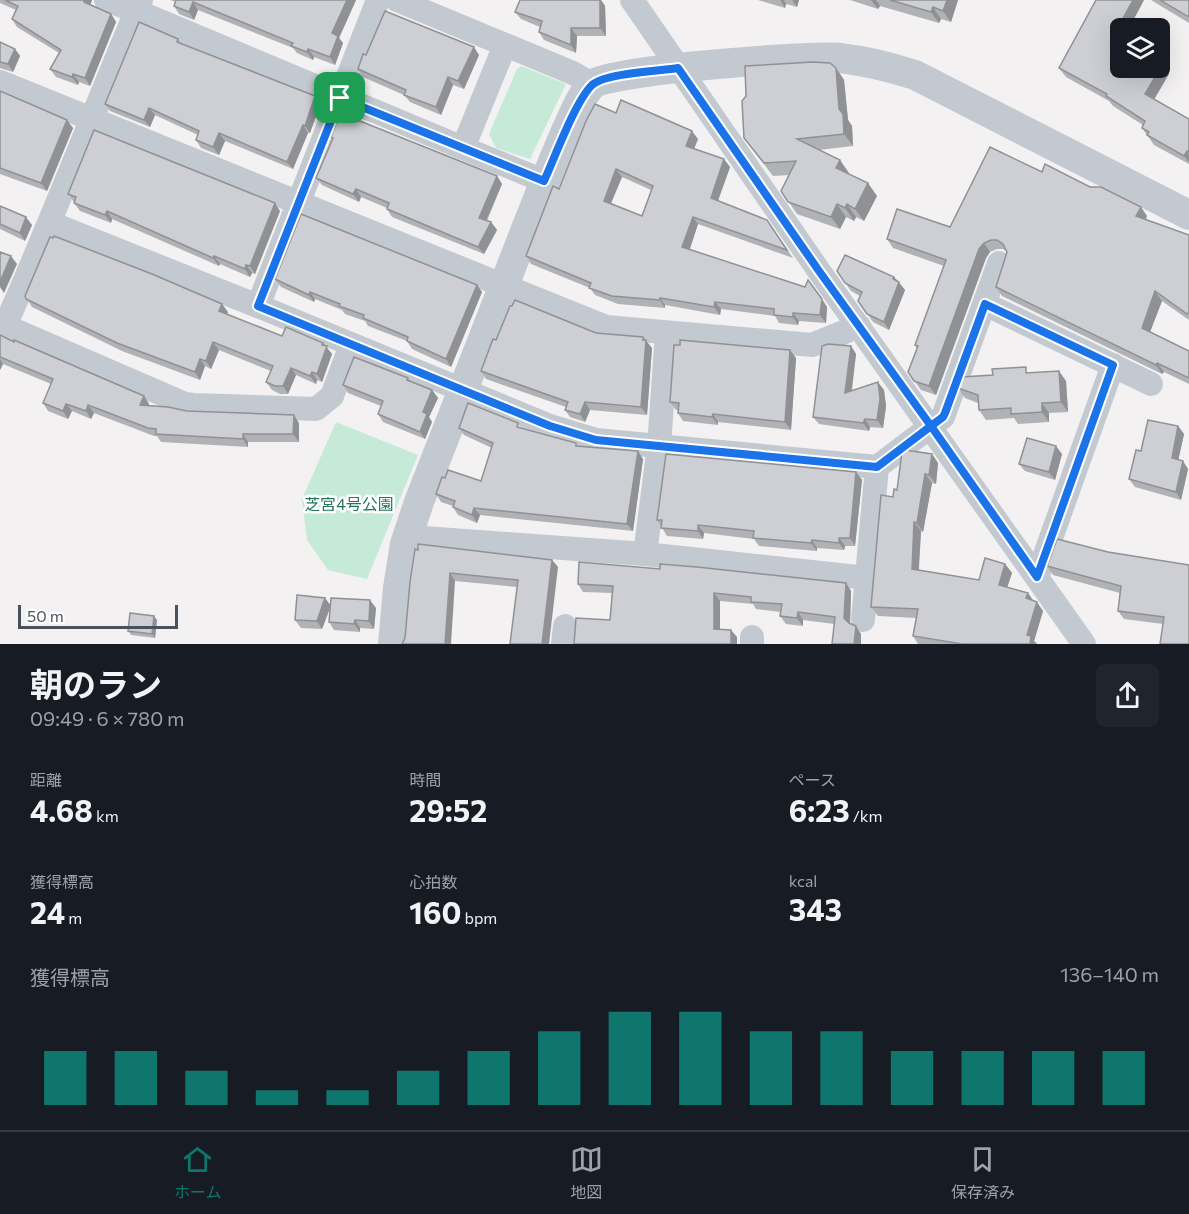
<!DOCTYPE html>
<html lang="ja">
<head>
<meta charset="utf-8">
<style>
	body { margin:0; font-family:Commissioner,"Noto Sans JP",sans-serif; background:#20242c; color:#f1f3f6; height:100vh; display:flex; flex-direction:column; font-size:22px; white-space:nowrap }
	* { box-sizing:border-box; margin:0 }
	p { font-size:20px; color:#9ea1a6 }
	.icon { flex:none; width:33px; height:33px; fill:none; stroke:currentColor; stroke-width:2; stroke-linecap:round; stroke-linejoin:round }
	.map { position:relative; height:644px; overflow:hidden }
	.details { display:flex; flex-direction:column; background:#171b24; flex:1 }
	.details>* { flex:none }
	.tools { position:absolute; left:1110px; top:18px; display:grid; gap:12px }
	.tools a { display:grid; place-items:center; width:60px; height:60px; border-radius:9px; background:#171b24; box-shadow:0 6px 24px #0002; font-size:30px }
	.scale { position:absolute; left:18px; bottom:15px; width:160px; box-sizing:border-box; padding-left:6px; border:3px solid #4a515c; border-top:0; font-size:16px; line-height:21px; white-space:nowrap; color:#4a515c; -webkit-text-stroke:4px #fff; paint-order:stroke }
	.pin { position:absolute; display:grid; place-items:center; width:51px; height:51px; color:#fff; margin:-26px; border-radius:12px; box-shadow:0 3px 9px #0006 }
	.round { display:grid; place-items:center; flex:none; width:63px; height:63px; border-radius:9px; background:#20242c }
	.overview { display:flex; align-items:center; justify-content:space-between; height:102px; padding:0 30px }
	h1 { font-size:33px; font-weight:700; line-height:45px }
	.figures { display:grid; grid-template-columns:repeat(3,1fr); gap:9px; height:102px; padding:6px 30px }
	.figures div { display:grid; align-content:center }
	.figures b { font-size:30px; font-weight:700 }
	.figures small { font-size:16px; font-weight:400 }
	.figures p { font-size:16px }
	.chart { height:168px; padding:12px 30px }
	.chart p { display:flex; justify-content:space-between }
	.chart svg { width:100%; height:108px; margin-top:6px; stroke:#0f766e; stroke-width:6 }
	.tabs { display:flex; justify-content:space-around; align-items:center; height:84px; border-top:2px solid #363941; background:#171b24; font-size:16px; color:#9ea1a6 }
	.tabs a { display:grid; justify-items:center; gap:3px }
	.tabs .active { color:#0f766e }
	.map>svg:first-child { display:block }
	.green { fill:#c5ead8 }
	.lines { fill:none; stroke-linecap:round; stroke-linejoin:round }
	.minor { stroke:#c3c9d0; stroke-width:24 }
	.tertiary { stroke:#c3c9d0; stroke-width:30 }
	.wall { fill:#b1b2b6; fill-rule:evenodd }
	.shaded-wall { fill:#909194 }
	.building { fill:#cecfd4; stroke:#909194; stroke-width:1.5; fill-rule:evenodd }
	.route-casing { stroke:#fff; stroke-width:12 }
	.route { stroke:#1a73e8; stroke-width:8 }
	.labels { text-anchor:middle; stroke-width:5; stroke-linejoin:round; paint-order:stroke }
	.park-label { font-size:16px; fill:#237656; stroke:#fff }
</style>
</head>
<body>
<div class="map">
<svg width="1189" height="644" viewBox="0 0 1189 644">
	<rect width="100%" height="100%" fill="#f3f1f1"/>
	<g class="green">
		<polygon points="521,66 566,84 530,159 496,148 489,134 517,69"/>
		<polygon points="336,422 418,455 367,579 328,570 307,540 302,499"/>
	</g>
	<g class="lines">
		<g class="minor">
			<polyline points="106,0 136,11 463,148"/>
			<path d="M 141,0 C 95,108 53,218 5,326 L 185,404 L 193,405 L 316,409 L 332,396 L 351,345"/>
			<polyline points="397,0 573,73 593,85"/>
			<polyline points="632,0 819,271 1084,644"/>
			<polyline points="505,45 463,148 544,181"/>
			<polyline points="0,82 606,327 812,345 859,326"/>
			<polyline points="50,223 258,306 550,426 596,440 877,467 943,417 999,263"/>
			<polyline points="985,304 1151,384"/>
			<polyline points="258,306 378,0"/>
			<polyline points="408,532 424,538 645,554 867,578"/>
			<polyline points="645,554 659,446 667,333"/>
			<polyline points="1037,577 1113,365"/>
			<polyline points="863,620 877,467"/>
			<polyline points="563,644 565,626"/>
			<polyline points="752,644 752,637"/>
		</g>
		<path class="tertiary" d="M 393,644 L 398,588 L 405,544 L 419,502 C 448,429 477,356 505,283 C 525,232 544,181 566,131 C 573,117 580,95 593,84 C 611,70 810,55 840,58 C 866,61 890,67 915,75 L 1189,215"/>
	</g>
	<g class="wall">
		<polygon points="0,0 92,0 90,4 111,14 116,22 90,86 79,82 78,85 56,77 50,69 59,53 17,27 12,19 16,10 0,3"/>
		<polygon points="170,0 356,0 339,38 343,43 335,65 314,57 313,60 297,53 293,48 198,10 194,20 179,14 174,6 176,2"/>
		<polygon points="520,0 601,0 605,6 606,36 577,36 576,53 544,40 539,32 540,27 521,19 515,12"/>
		<polygon points="758,0 799,0 797,7 786,4 785,8"/>
		<polygon points="850,0 958,0 951,22 941,19 939,23 880,6 878,9"/>
		<polygon points="1144,0 1129,28 1120,28 1120,68 1160,68 1160,57 1164,64 1163,66 1169,74 1154,99 1189,119 1189,164 1154,145 1142,128 1143,125 1113,106 1109,101 1066,77 1059,68"/>
		<polygon points="1151,0 1189,0 1189,23"/>
		<polygon points="178,39 182,44 315,96 320,104 310,133 308,133 293,169 225,141 219,155 201,148 196,140 198,135 155,115 150,127 110,111 105,104"/>
		<polygon points="0,42 15,49 20,56 13,72 0,68"/>
		<polygon points="366,55 479,55 464,89 453,85 441,115 410,102 404,95 363,77 358,69"/>
		<polygon points="836,68 844,80 848,120 852,126 853,146 819,150 840,160 848,174 877,196 864,221 856,217 854,221 846,217 840,229 797,214 781,191 789,175 773,176 744,138 746,96"/>
		<polygon points="0,91 73,128 47,191 0,174"/>
		<path d="M 616,113 L 698,139 L 694,148 L 730,167 L 718,201 L 767,220 L 793,258 L 698,224 L 689,250 L 827,307 L 826,323 L 799,321 L 798,325 L 779,323 L 775,316 L 721,309 L 720,315 L 665,305 L 665,308 L 618,304 L 595,295 L 590,288 L 531,264 L 526,256 ZM 622,177 L 651,190 L 642,216 L 611,203 Z"/>
		<polygon points="331,137 497,176 502,184 487,221 491,222 497,230 484,254 392,217 387,209 387,208 361,197 359,202 322,185 316,178 333,140"/>
		<polygon points="1042,172 1147,216 1145,219 1189,235 1189,320 1162,301 1150,332 1189,351 1189,384 1164,372 1162,374 1002,296 996,287 1007,252 1003,249 997,249 990,252 986,258 936,395 921,390 908,372 917,349 915,345 944,266 893,248 887,239 950,227"/>
		<polygon points="68,194 280,211 255,274 252,273 250,277 220,264 219,266 112,219 111,223 80,211 74,203 74,202"/>
		<polygon points="0,206 32,225 25,241 0,229"/>
		<polygon points="837,271 894,277 899,282 905,290 889,330 873,322 858,301 860,296 851,291"/>
		<polygon points="275,279 477,285 482,292 451,367 412,349 407,341 368,326 365,321 345,314 342,310 315,299 314,302 281,287"/>
		<polygon points="25,296 228,312 227,314 282,336 323,343 332,354 322,382 317,380 316,384 296,375 288,394 280,394 272,390 266,382 271,371 219,350 211,369 205,366 200,380 122,351 32,307"/>
		<polygon points="596,333 645,340 652,348 647,415 590,410 585,422 570,417 565,410 566,407 486,379 481,371"/>
		<polygon points="0,335 14,342 144,396 149,404 148,405 187,411 299,423 299,442 248,442 248,447 161,442 157,436 154,436 94,413 91,419 72,411 68,419 48,411 43,403 51,384 3,364 0,370"/>
		<polygon points="680,345 796,358 791,430 718,422 718,425 683,421 678,413 678,410 676,410 670,402"/>
		<polygon points="851,346 856,354 852,391 884,390 886,406 883,428 870,427 869,431 819,424 813,417"/>
		<polygon points="1029,373 1066,381 1068,412 1049,413 1049,422 1018,424 1014,418 986,420 979,410 978,403 965,398 958,388"/>
		<polygon points="408,378 410,381 432,390 438,398 429,417 432,422 425,439 383,422 378,414 381,406 348,393 343,385"/>
		<polygon points="1178,426 1184,434 1178,460 1188,469 1181,500 1135,487 1129,479 1141,451"/>
		<polygon points="459,428 521,428 579,446 643,459 633,531 480,515 477,523 458,515 453,507 453,506 441,502 436,494 445,478 481,481 492,448 464,435"/>
		<polygon points="932,454 938,463 936,484 932,483 923,532 921,531 919,570 979,580 1005,564 1012,573 1007,587 1028,593 1033,600 1043,611 1034,641 1037,644 918,644 913,636 916,618 878,616 871,607 893,497 897,490"/>
		<polygon points="1062,454 1055,480 1025,471 1019,464"/>
		<polygon points="856,472 862,480 855,546 845,546 844,550 817,548 817,551 759,546 754,539 704,533 703,539 667,536 657,520"/>
		<polygon points="415,549 552,560 558,567 517,587 455,581 405,638"/>
		<polygon points="1108,552 1189,565 1163,624 1124,619 1118,611 1120,593 1053,575 1047,566"/>
		<polygon points="660,569 846,583 851,591 850,624 861,634 834,624 803,620 803,626 786,624 780,616 781,612 756,609 753,604 720,601 720,629 737,637 737,644 574,644 610,620 612,593 583,592 578,584"/>
		<polygon points="325,598 330,605 376,608 374,629 360,628 360,632 334,630 329,622 330,607 322,629 301,628 295,620"/>
		<polygon points="157,620 155,638 131,635 128,631"/>
	</g>
	<g class="shaded-wall">
		<polygon points="84,0 92,0 89,9 84,2"/>
		<polygon points="347,0 356,0 339,38 343,43 335,65 330,57 332,33"/>
		<polygon points="600,0 601,0 605,6 606,36 600,28"/>
		<polygon points="780,0 784,0 786,4 785,8"/>
		<polygon points="792,0 799,0 797,7"/>
		<polygon points="871,0 876,0 880,6 878,9"/>
		<polygon points="947,0 958,0 951,22 943,11"/>
		<polygon points="1133,0 1144,0 1129,28 1120,28 1120,38 1116,31"/>
		<polygon points="193,2 198,10 194,20 189,12"/>
		<polygon points="933,7 941,19 939,23 931,12"/>
		<polygon points="111,14 116,22 90,86 85,78"/>
		<polygon points="571,28 577,36 576,53 571,45"/>
		<polygon points="474,47 479,55 464,89 458,81"/>
		<polygon points="15,49 20,56 13,72 8,64"/>
		<polygon points="308,49 314,57 313,60 307,52"/>
		<polygon points="1160,57 1164,64 1163,66 1169,74 1152,103 1145,94 1159,68"/>
		<polygon points="836,68 844,80 848,120 852,126 853,146 844,134 839,109"/>
		<polygon points="73,74 79,82 78,85 72,77"/>
		<polygon points="448,77 453,85 441,115 436,107"/>
		<polygon points="315,96 320,104 310,133 305,126"/>
		<polygon points="149,108 155,115 150,127 144,120"/>
		<polygon points="67,120 73,128 47,191 41,183"/>
		<polygon points="303,125 308,133 293,169 287,162"/>
		<polygon points="692,131 698,139 692,154 686,146"/>
		<polygon points="219,133 225,141 219,155 213,147"/>
		<polygon points="1187,151 1189,154 1189,162 1184,156"/>
		<polygon points="724,159 730,167 716,206 711,198"/>
		<polygon points="840,160 849,173 845,180 836,168"/>
		<polygon points="616,169 622,177 609,208 604,201"/>
		<polygon points="497,176 502,184 484,225 479,218"/>
		<polygon points="868,183 877,196 864,221 855,209"/>
		<polygon points="356,189 361,197 359,202 353,194"/>
		<polygon points="275,203 280,211 255,274 250,266"/>
		<polygon points="837,204 846,217 840,229 831,217"/>
		<polygon points="847,204 856,217 854,221 845,208"/>
		<polygon points="1141,207 1147,216 1143,225 1136,216"/>
		<polygon points="107,211 112,219 111,223 105,215"/>
		<polygon points="26,217 32,225 25,241 20,233"/>
		<polygon points="693,217 698,224 688,255 682,247"/>
		<polygon points="491,222 497,230 484,254 478,247"/>
		<polygon points="984,243 990,252 986,258 936,395 929,386 979,249"/>
		<polygon points="11,256 17,264 4,293 0,287 0,282"/>
		<polygon points="214,256 220,264 219,266 213,258"/>
		<polygon points="246,265 252,273 250,277 245,269"/>
		<polygon points="894,277 905,290 889,330 884,322"/>
		<polygon points="477,285 482,292 451,367 446,359"/>
		<polygon points="1155,291 1162,301 1148,337 1142,328"/>
		<polygon points="310,292 315,299 314,302 309,295"/>
		<polygon points="660,298 665,305 665,308 660,300"/>
		<polygon points="822,299 827,307 826,323 820,315"/>
		<polygon points="715,302 721,309 720,315 714,307"/>
		<polygon points="222,304 228,312 225,319 219,311"/>
		<polygon points="793,313 799,321 798,325 793,317"/>
		<polygon points="643,337 652,348 647,415 641,407"/>
		<polygon points="213,342 219,350 211,369 206,361"/>
		<polygon points="323,343 332,354 322,382 317,374"/>
		<polygon points="851,346 856,354 850,401 845,393"/>
		<polygon points="790,350 796,358 791,430 785,422"/>
		<polygon points="0,359 3,364 0,370"/>
		<polygon points="200,359 205,366 200,380 195,372"/>
		<polygon points="1157,363 1164,372 1162,374 1156,365"/>
		<polygon points="291,368 296,375 288,394 283,386"/>
		<polygon points="1059,371 1066,381 1068,412 1061,402"/>
		<polygon points="312,372 317,380 316,384 310,376"/>
		<polygon points="878,382 884,390 886,406 883,428 877,420"/>
		<polygon points="432,390 438,398 429,417 432,422 425,439 420,432 423,412"/>
		<polygon points="144,396 149,404 146,413 140,405"/>
		<polygon points="585,402 590,410 585,422 580,414"/>
		<polygon points="1042,403 1049,413 1049,422 1042,412"/>
		<polygon points="66,404 72,411 68,419 63,411"/>
		<polygon points="88,405 94,413 91,419 86,411"/>
		<polygon points="713,414 718,422 718,425 712,417"/>
		<polygon points="294,415 299,423 299,442 293,434"/>
		<polygon points="865,419 870,427 869,431 863,423"/>
		<polygon points="1178,426 1184,434 1177,466 1172,458"/>
		<polygon points="243,434 248,442 248,447 243,439"/>
		<polygon points="1056,446 1062,454 1055,480 1049,472"/>
		<polygon points="638,451 643,459 633,531 627,524"/>
		<polygon points="932,454 938,463 936,484 929,475"/>
		<polygon points="1183,461 1188,469 1181,500 1176,492"/>
		<polygon points="856,472 862,480 855,546 850,538"/>
		<polygon points="925,474 932,483 923,532 917,523"/>
		<polygon points="474,508 480,515 477,523 472,515"/>
		<polygon points="914,522 921,531 918,578 912,569"/>
		<polygon points="698,525 704,533 703,539 698,531"/>
		<polygon points="839,538 845,546 844,550 839,543"/>
		<polygon points="812,540 817,548 817,551 811,543"/>
		<polygon points="552,560 558,567 549,644 542,644"/>
		<polygon points="1005,564 1012,573 1005,594 999,585"/>
		<polygon points="450,573 455,581 451,644 445,644"/>
		<polygon points="846,583 851,591 850,625 844,618"/>
		<polygon points="714,593 720,601 720,637 714,629"/>
		<polygon points="1028,593 1034,602 1026,598"/>
		<polygon points="325,598 331,606 322,629 317,621"/>
		<polygon points="370,600 376,608 374,629 369,621"/>
		<polygon points="1037,602 1043,611 1034,641 1037,644 1030,644 1027,635"/>
		<polygon points="798,612 803,620 803,626 797,618"/>
		<polygon points="154,616 157,620 155,638 152,634"/>
		<polygon points="355,620 360,628 360,632 354,624"/>
		<polygon points="856,626 861,634 861,644 854,644"/>
		<polygon points="731,630 737,637 737,644 731,644"/>
	</g>
	<g class="building">
		<polygon points="5,0 84,0 84,2 111,14 85,78 73,74 72,77 50,69 61,50 12,19 18,6"/>
		<polygon points="176,0 347,0 332,33 338,36 330,57 308,49 307,52 291,46 293,43 193,2 189,12 174,6"/>
		<polygon points="520,0 600,0 600,28 571,28 571,45 539,32 542,21 515,12"/>
		<polygon points="890,0 947,0 943,11 933,7 931,12"/>
		<polygon points="1096,0 1133,0 1116,31 1120,34 1120,68 1160,68 1160,63 1162,65 1145,94 1189,119 1189,152 1187,151 1184,156 1147,135 1149,132 1142,128 1145,121 1106,96 1107,94 1059,68"/>
		<polygon points="1160,0 1189,0 1189,17"/>
		<polygon points="385,11 474,47 458,81 448,77 436,107 404,95 406,90 358,69 363,54 366,55"/>
		<polygon points="139,22 178,39 177,42 315,96 305,126 303,125 287,162 219,133 213,147 196,140 199,131 149,108 144,120 105,104"/>
		<polygon points="0,42 15,49 8,64 0,62"/>
		<polygon points="813,62 830,63 836,68 839,109 843,114 844,134 797,139 840,160 836,168 868,183 855,209 847,204 845,208 837,204 831,217 788,202 781,191 796,161 764,163 744,138 742,101 746,96 745,66"/>
		<polygon points="0,91 67,120 41,183 0,168"/>
		<path d="M 621,100 L 692,131 L 686,146 L 724,159 L 711,198 L 767,220 L 787,250 L 693,217 L 682,247 L 805,287 L 808,280 L 822,299 L 820,315 L 793,313 L 793,317 L 774,315 L 774,309 L 715,302 L 714,307 L 660,298 L 660,300 L 612,296 L 589,288 L 591,283 L 526,256 L 553,186 L 559,189 L 586,121 L 595,104 L 616,113 ZM 616,169 L 653,186 L 642,216 L 604,201 Z"/>
		<polygon points="340,113 497,176 479,218 491,222 478,247 387,209 389,203 356,189 353,194 316,178 333,138 331,137"/>
		<polygon points="94,130 275,203 250,266 246,265 245,269 214,256 213,258 107,211 105,215 74,203 76,197 68,194"/>
		<polygon points="990,147 1042,172 1045,164 1090,187 1101,187 1141,207 1136,216 1189,235 1189,312 1187,314 1155,291 1142,328 1189,351 1189,378 1157,363 1156,365 996,287 1007,252 1003,244 997,240 991,240 984,243 979,249 929,386 914,381 908,372 918,346 915,345 946,260 887,239 897,209 950,227"/>
		<polygon points="0,206 26,217 20,233 0,224"/>
		<polygon points="301,214 477,285 446,359 407,341 408,337 363,318 364,315 339,306 340,304 310,292 309,295 275,279"/>
		<polygon points="54,236 152,274 222,304 219,311 282,336 286,327 323,343 322,345 327,346 317,374 312,372 310,376 291,368 283,386 275,386 266,382 273,366 213,342 206,361 200,359 195,372 117,343 26,299 25,296 50,237 53,238"/>
		<polygon points="0,252 11,256 0,282"/>
		<polygon points="845,255 894,277 893,279 899,282 884,322 867,314 858,301 862,292 845,283 837,271"/>
		<polygon points="515,300 596,333 643,337 643,340 646,340 641,407 585,402 580,414 565,410 568,402 481,371 493,339 496,340 510,306 512,306"/>
		<polygon points="0,335 14,342 14,340 144,396 140,405 168,407 187,411 294,415 293,434 243,434 243,439 156,434 156,429 148,428 88,405 86,411 66,404 63,411 43,403 53,379 0,357"/>
		<polygon points="680,340 790,350 785,422 713,414 712,417 678,413 679,403 670,402 674,345 680,345"/>
		<polygon points="828,344 851,346 845,393 878,382 880,399 877,420 865,419 863,423 813,417 822,346"/>
		<polygon points="354,357 408,378 407,380 432,390 423,412 427,414 420,432 378,414 383,401 343,385"/>
		<polygon points="1026,367 1026,373 1059,371 1061,402 1042,403 1042,412 1011,414 1011,408 979,410 978,395 958,388 962,377 993,375 992,369"/>
		<polygon points="468,403 518,423 517,427 576,443 576,446 638,451 627,524 474,508 472,515 453,507 455,501 436,494 442,477 445,478 448,470 481,481 493,443 459,428"/>
		<polygon points="1148,420 1178,426 1172,458 1183,461 1176,492 1129,479 1136,450 1141,451"/>
		<polygon points="1027,438 1056,446 1049,472 1019,464"/>
		<polygon points="905,450 932,454 929,475 925,474 917,523 914,522 912,569 979,580 985,558 1005,564 999,585 1028,593 1026,598 1037,602 1027,635 1031,636 1030,644 962,644 913,636 918,609 871,607 881,495 893,497 894,489 897,490 902,452"/>
		<polygon points="666,454 856,472 850,538 839,538 839,543 812,540 811,543 753,538 754,531 698,525 698,531 661,528 662,520 657,520"/>
		<polygon points="1057,539 1108,552 1189,565 1189,644 1160,644 1164,617 1118,611 1121,586 1047,566"/>
		<polygon points="418,544 552,560 542,644 510,644 518,580 450,573 445,644 402,644 405,638 410,582 415,549 418,550"/>
		<polygon points="579,562 660,569 660,564 697,567 846,583 844,618 849,623 856,626 854,644 832,644 835,617 798,612 797,618 780,616 782,604 751,602 751,597 714,593 714,629 731,630 731,644 574,644 576,618 610,620 613,586 578,584"/>
		<polygon points="297,595 325,598 317,621 295,620"/>
		<polygon points="331,598 370,600 369,621 355,620 354,624 329,622"/>
		<polygon points="130,613 154,616 152,634 128,631"/>
	</g>
	<g class="lines">
		<defs>
			<path id="route" d="M 340,98 L 258,306 L 550,426 L 596,440 L 877,467 L 931,426 L 1037,577 L 1113,365 L 985,304 L 945,413 L 943,417 L 931,426 L 819,271 L 678,68 C 659,71 605,73 592,85 C 575,102 555,157 544,181 L 340,98"/>
		</defs>
		<use href="#route" class="route-casing"/>
		<use href="#route" class="route"/>
	</g>
	<g class="labels">
		<g class="park-label">
			<text x="349" y="510">芝宮4号公園</text>
		</g>
	</g>
</svg>
<div class="tools">
<a><svg class="icon" aria-label="layers" viewBox="0 0 24 24"><path d="M12 4l9 5-9 5-9-5zM3 14l9 5 9-5"/></svg></a>
</div>
<div class="scale">50 m</div>
<div class="pin" style="left:340px;top:98px;background:#1e9e55"><svg class="icon" aria-label="arrive" viewBox="0 0 24 24"><path d="M6 21V4h12l-3 4 3 4H6"/></svg></div>
</div>
<section class="details">
<div class="overview"><div><h1>朝のラン</h1><p>09:49 · 6 × 780 m</p></div><a class="round"><svg class="icon" aria-label="share" viewBox="0 0 24 24"><path d="M12 15V3M7 8l5-5 5 5M5 13v7h14v-7"/></svg></a></div>
<div class="figures">
<div><p>距離</p><b>4.68<small> km</small></b></div>
<div><p>時間</p><b>29:52</b></div>
<div><p>ペース</p><b>6:23<small> /km</small></b></div>
</div>
<div class="figures">
<div><p>獲得標高</p><b>24<small> m</small></b></div>
<div><p>心拍数</p><b>160<small> bpm</small></b></div>
<div><p>kcal</p><b>343</b></div>
</div>
<div class="chart"><p><span>獲得標高</span>136–140 m</p>
<svg viewBox="0 0 160 44" preserveAspectRatio="none"><path d="M5 44V22M15 44V22M25 44V30M35 44V38M45 44V38M55 44V30M65 44V22M75 44V14M85 44V6M95 44V6M105 44V14M115 44V14M125 44V22M135 44V22M145 44V22M155 44V22"/></svg>
</div>
</section>
<nav class="tabs">
<a class="active"><svg class="icon" aria-label="home" viewBox="0 0 24 24"><path d="M3 11l9-7 9 7M6 9v11h12V9"/></svg>ホーム</a>
<a><svg class="icon" aria-label="map" viewBox="0 0 24 24"><path d="M3 6l6-2 6 2 6-2v14l-6 2-6-2-6 2zM9 4v14M15 6v14"/></svg>地図</a>
<a><svg class="icon" aria-label="saved" viewBox="0 0 24 24"><path d="M7 4h10v16l-5-4-5 4z"/></svg>保存済み</a>
</nav>
</body>
</html>
